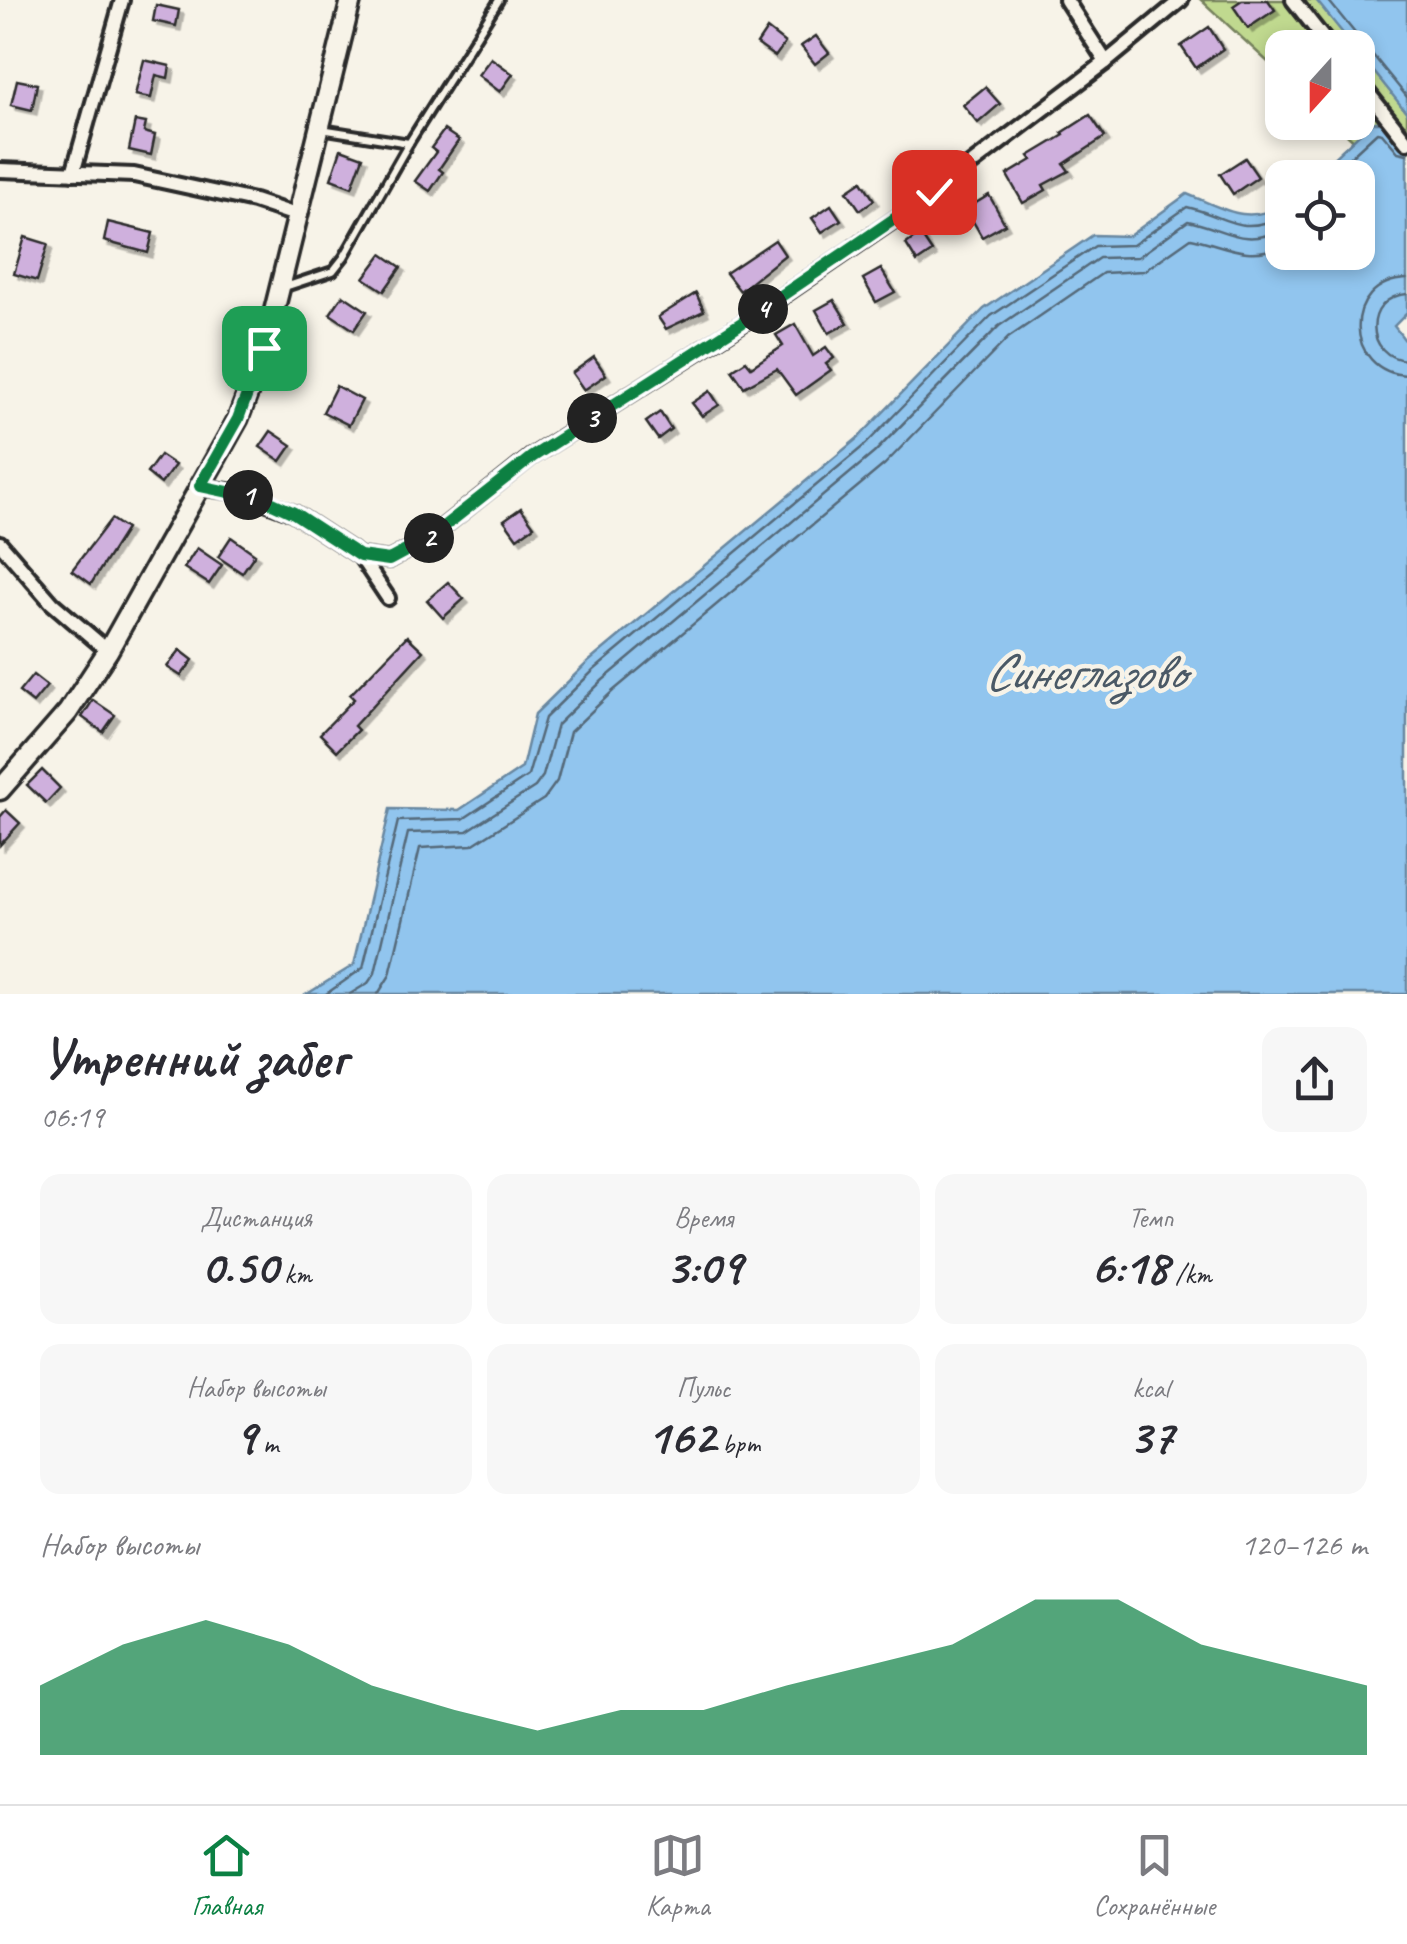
<!DOCTYPE html>
<html lang="ru">
<head>
<meta charset="utf-8">
<style>
	body { margin:0; font-family:Caveat,sans-serif; background:#f7f7f7; color:#2b2b33; height:100vh; display:flex; flex-direction:column; font-size:38px; white-space:nowrap }
	* { box-sizing:border-box; margin:0 }
	p { font-size:32px; color:#7c7c81 }
	.icon { flex:none; width:55px; height:55px; fill:none; stroke:currentColor; stroke-width:2; stroke-linecap:round; stroke-linejoin:round }
	.map { position:relative; height:994px; overflow:hidden }
	.details { display:flex; flex-direction:column; background:#fff; flex:1 }
	.details>* { flex:none }
	.needle { width:65px; rotate:201deg }
	.buttons { position:absolute; left:1265px; top:30px; display:grid; gap:20px }
	.buttons a { display:grid; place-items:center; width:110px; height:110px; border-radius:20px; background:#fff; box-shadow:0 5px 15px #0003; font-size:50px }
	.pin { position:absolute; display:grid; place-items:center; width:85px; height:85px; color:#fff; margin:-42px; border-radius:20px; box-shadow:0 5px 15px #0006 }
	.km { position:absolute; width:50px; height:50px; margin:-25px; border-radius:50%; background:#222; color:#fff; font-size:28px; line-height:50px; text-align:center }
	.round { display:grid; place-items:center; flex:none; width:105px; height:105px; border-radius:20px; background:#f7f7f7 }
	.headline { display:flex; align-items:center; justify-content:space-between; height:170px; padding:0 40px }
	h1 { font-size:55px; font-weight:800; line-height:75px }
	.metrics { display:grid; grid-template-columns:repeat(3,1fr); gap:15px; height:170px; padding:10px 40px }
	.metrics div { display:grid; align-content:center; border-radius:20px; background:#f7f7f7; text-align:center }
	.metrics b { font-size:50px; font-weight:800 }
	.metrics small { font-size:28px; font-weight:400 }
	.metrics p { font-size:28px }
	.chart { height:280px; padding:20px 40px }
	.chart p { display:flex; justify-content:space-between }
	.chart svg { width:100%; height:180px; margin-top:10px; fill:#0b8043; opacity:.7 }
	.tab-bar { display:flex; justify-content:space-around; align-items:center; height:140px; border-top:2px solid #e1e1e2; background:#fff; font-size:28px; color:#7c7c81 }
	.tab-bar a { display:grid; justify-items:center; gap:5px }
	.tab-bar .active { color:#0b8043 }
	.map>svg:first-child { display:block }
	.green { fill:#c0d98f; stroke:#76825d; stroke-width:2.5 }
	.water { fill:#91c5ee; stroke:#6887a0; stroke-width:2.5 }
	.lines { fill:none; stroke-linecap:round; stroke-linejoin:round }
	.shore { stroke:#546979; stroke-width:2.5 }
	.building { fill:#cfb0dd; stroke:#2b2b2b; stroke-width:2.5; filter:url(#shadow) }
	.lane-casing { stroke:#2b2b2b; stroke-width:14 }
	.street-casing { stroke:#2b2b2b; stroke-width:20 }
	.secondary-casing { stroke:#2b2b2b; stroke-width:25 }
	.lane { stroke:#f7f3e8; stroke-width:6 }
	.street { stroke:#f7f3e8; stroke-width:12 }
	.secondary { stroke:#f7f3e8; stroke-width:18 }
	.route-casing { stroke:#fff; stroke-width:20 }
	.route { stroke:#0b8043; stroke-width:12 }
	.labels { text-anchor:middle; stroke-width:9; stroke-linejoin:round; paint-order:stroke }
	.water-label { font-size:52px; font-style:italic; fill:#4a5966; stroke:#f7f3e8 }
</style>
</head>
<body>
<div class="map">
<svg width="1407" height="994" viewBox="0 0 1407 994">
	<defs>
		<filter id="shadow"><feDropShadow dx="4.5" dy="4.5" stdDeviation="0" flood-color="#0004"/></filter>
	</defs>
	<rect width="100%" height="100%" fill="#f7f3e8"/>
	<filter id="ink" filterUnits="userSpaceOnUse"><feTurbulence type="fractalNoise" baseFrequency=".01" numOctaves="2"/><feDisplacementMap in="SourceGraphic" scale="20" xChannelSelector="R" yChannelSelector="G"/><feConvolveMatrix kernelMatrix="1 2 1 2 8 2 1 2 1" color-interpolation-filters="sRGB"/></filter>
	<g filter="url(#ink)">
		<polygon class="green" points="1201,0 1407,0 1407,189 1335,123 1358,122 1358,48 1282,48 1282,75"/>
		<g class="water">
			<polygon points="1316,0 1407,0 1407,113 1358,52 1358,48 1354,47"/>
			<path d="M 1372,122 L 1387,122 L 1407,149 L 1407,313 L 1394,326 L 1407,343 L 1407,994 L 307,994 L 354,965 L 390,809 L 459,810 L 522,768 L 535,714 L 587,663 L 859,437 L 984,309 L 1093,235 L 1129,236 L 1187,194 C 1223,208 1246,226 1282,205 L 1282,252 L 1358,252 L 1358,178 L 1313,177 Z"/>
		</g>
		<g class="lines">
			<g class="shore">
				<polyline points="1328,0 1407,97"/>
				<polyline points="1327,178 1377,132 1382,133 1398,152 1407,154"/>
				<path d="M 1407,279 C 1341,281 1344,373 1407,375"/>
				<path d="M 1407,294 C 1363,297 1364,358 1407,360"/>
				<path d="M 326,994 L 363,968 L 398,821 L 463,819 L 528,776 L 545,718 L 594,670 L 866,444 L 991,316 L 1095,246 L 1133,245 L 1187,207 C 1229,217 1237,236 1282,217"/>
				<path d="M 350,994 L 368,983 L 375,973 L 408,833 L 467,831 L 535,787 L 543,776 L 557,725 L 603,680 L 874,453 L 999,326 L 1099,258 L 1138,257 L 1188,221 C 1227,229 1241,248 1282,230"/>
				<path d="M 378,994 L 390,975 L 420,848 L 472,845 L 544,799 L 557,781 L 570,732 L 613,691 L 885,464 L 1008,338 L 1103,273 L 1144,271 L 1191,238 C 1224,245 1247,261 1282,246"/>
			</g>
		</g>
		<g class="building">
			<polygon points="1242,0 1268,0 1275,10 1248,28 1233,6"/>
			<polygon points="156,5 179,10 176,26 153,21"/>
			<polygon points="1209,27 1223,49 1196,68 1181,46"/>
			<polygon points="767,29 785,43 775,57 757,44"/>
			<polygon points="816,36 829,53 815,64 801,46"/>
			<polygon points="491,58 513,74 500,92 478,75"/>
			<polygon points="144,60 170,66 168,78 156,75 151,98 135,95"/>
			<polygon points="17,80 37,84 32,110 11,105"/>
			<polygon points="985,87 1000,104 978,123 963,105"/>
			<polygon points="1090,115 1105,137 1064,164 1069,171 1043,185 1046,190 1023,203 1007,175 1032,160 1029,156 1064,135 1062,133"/>
			<polygon points="135,121 146,123 144,132 155,135 151,155 129,150"/>
			<polygon points="444,130 459,140 439,169 443,172 430,191 415,181 436,152 431,148"/>
			<polygon points="341,149 363,157 352,187 331,179"/>
			<polygon points="1245,158 1258,177 1233,194 1220,174"/>
			<polygon points="862,181 874,200 860,210 847,191"/>
			<polygon points="989,195 1005,224 982,237 966,209"/>
			<polygon points="831,205 841,220 822,232 812,218"/>
			<polygon points="108,222 153,233 148,253 104,241"/>
			<polygon points="920,234 932,252 917,262 906,244"/>
			<polygon points="25,237 48,244 37,281 14,274"/>
			<polygon points="775,240 785,255 740,291 726,273"/>
			<polygon points="382,254 401,267 384,291 364,278"/>
			<polygon points="881,269 895,292 876,302 863,279"/>
			<polygon points="696,293 704,311 666,329 658,317"/>
			<polygon points="343,295 367,311 354,330 330,314"/>
			<polygon points="834,300 848,323 829,333 816,310"/>
			<polygon points="795,324 813,356 826,347 834,358 826,364 831,370 796,395 777,369 744,387 732,370 746,361 751,367 783,346 776,335"/>
			<polygon points="594,357 606,375 584,390 572,373"/>
			<polygon points="336,386 362,400 349,425 323,412"/>
			<polygon points="710,391 719,405 702,416 692,403"/>
			<polygon points="660,412 671,429 658,439 646,422"/>
			<polygon points="271,431 292,445 281,461 260,447"/>
			<polygon points="160,455 175,465 161,484 147,473"/>
			<polygon points="521,508 534,526 517,538 504,520"/>
			<polygon points="111,519 126,529 91,584 72,570"/>
			<polygon points="231,537 255,554 242,573 218,557"/>
			<polygon points="197,548 222,565 209,584 184,568"/>
			<polygon points="448,582 464,599 443,618 427,600"/>
			<polygon points="407,636 423,651 354,726 358,730 337,751 320,734 354,699 350,695"/>
			<polygon points="180,650 193,660 181,676 167,667"/>
			<polygon points="33,675 47,686 33,703 19,692"/>
			<polygon points="93,700 115,715 103,732 82,717"/>
			<polygon points="42,770 60,788 46,803 27,785"/>
			<polygon points="6,810 20,823 0,845 0,817"/>
		</g>
		<g class="lines">
			<defs>
				<g id="lane">
					<polyline points="321,129 409,143 499,0"/>
					<polyline points="285,287 333,271 344,257 409,143"/>
				</g>
				<g id="street">
					<polyline points="1066,0 1106,62"/>
					<polyline points="1293,0 1331,48"/>
					<polyline points="1358,80 1407,142"/>
					<polyline points="0,170 134,175 254,201 296,215"/>
					<polyline points="73,173 122,0"/>
					<polyline points="200,487 241,493 294,513 360,556 388,598"/>
					<polyline points="0,543 52,603 108,651"/>
					<polyline points="360,556 389,560 428,539 531,457 743,323 935,192 1106,62 1181,0"/>
				</g>
				<polyline id="secondary" points="0,790 68,712 108,651 238,419 265,348 351,0"/>
			</defs>
			<use href="#lane" class="lane-casing"/>
			<use href="#street" class="street-casing"/>
			<use href="#secondary" class="secondary-casing"/>
			<use href="#lane" class="lane"/>
			<use href="#street" class="street"/>
			<use href="#secondary" class="secondary"/>
		</g>
	</g>
	<g class="lines" filter="url(#ink)">
		<defs>
			<polyline id="route" points="264,348 238,419 200,486 266,500 294,513 360,556 389,560 428,539 532,457 743,322 934,192"/>
		</defs>
		<use href="#route" class="route-casing"/>
		<use href="#route" class="route"/>
	</g>
	<g class="labels">
		<g class="water-label">
			<text x="1084" y="689">Синеглазово</text>
		</g>
	</g>
</svg>
<div class="buttons">
<a><svg class="needle" viewBox="-14 -14 28 28"><path d="M0-13l5 13h-10z" fill="#e53935"/><path d="M0 13l5-13h-10z" fill="#7c7c81"/></svg></a>
<a><svg class="icon" aria-label="locate" viewBox="0 0 24 24"><circle cx="12" cy="12" r="6"/><path d="M12 2v4M12 18v4M2 12h4M18 12h4"/></svg></a>
</div>
<div class="pin" style="left:264px;top:348px;background:#1e9e55"><svg class="icon" aria-label="arrive" viewBox="0 0 24 24"><path d="M6 21V4h12l-3 4 3 4H6"/></svg></div>
<div class="pin" style="left:934px;top:192px;background:#d93025"><svg class="icon" aria-label="check" viewBox="0 0 24 24"><path d="M5 12l5 5 9-10"/></svg></div>
<b class="km" style="left:248px;top:495px">1</b>
<b class="km" style="left:429px;top:538px">2</b>
<b class="km" style="left:592px;top:418px">3</b>
<b class="km" style="left:763px;top:309px">4</b>
</div>
<section class="details">
<div class="headline"><div><h1>Утренний забег</h1><p>06:19</p></div><a class="round"><svg class="icon" aria-label="share" viewBox="0 0 24 24"><path d="M12 15V3M7 8l5-5 5 5M5 13v7h14v-7"/></svg></a></div>
<div class="metrics">
<div><p>Дистанция</p><b>0.50<small> km</small></b></div>
<div><p>Время</p><b>3:09</b></div>
<div><p>Темп</p><b>6:18<small> /km</small></b></div>
</div>
<div class="metrics">
<div><p>Набор высоты</p><b>9<small> m</small></b></div>
<div><p>Пульс</p><b>162<small> bpm</small></b></div>
<div><p>kcal</p><b>37</b></div>
</div>
<div class="chart"><p><span>Набор высоты</span>120–126 m</p>
<svg viewBox="0 0 160 44" preserveAspectRatio="none"><path d="M0 44V27L10 17L20 11L30 17L40 27L50 33L60 38L70 33L80 33L90 27L100 22L110 17L120 6L130 6L140 17L150 22L160 27V44z"/></svg>
</div>
</section>
<nav class="tab-bar">
<a class="active"><svg class="icon" aria-label="home" viewBox="0 0 24 24"><path d="M3 11l9-7 9 7M6 9v11h12V9"/></svg>Главная</a>
<a><svg class="icon" aria-label="map" viewBox="0 0 24 24"><path d="M3 6l6-2 6 2 6-2v14l-6 2-6-2-6 2zM9 4v14M15 6v14"/></svg>Карта</a>
<a><svg class="icon" aria-label="saved" viewBox="0 0 24 24"><path d="M7 4h10v16l-5-4-5 4z"/></svg>Сохранённые</a>
</nav>
</body>
</html>
